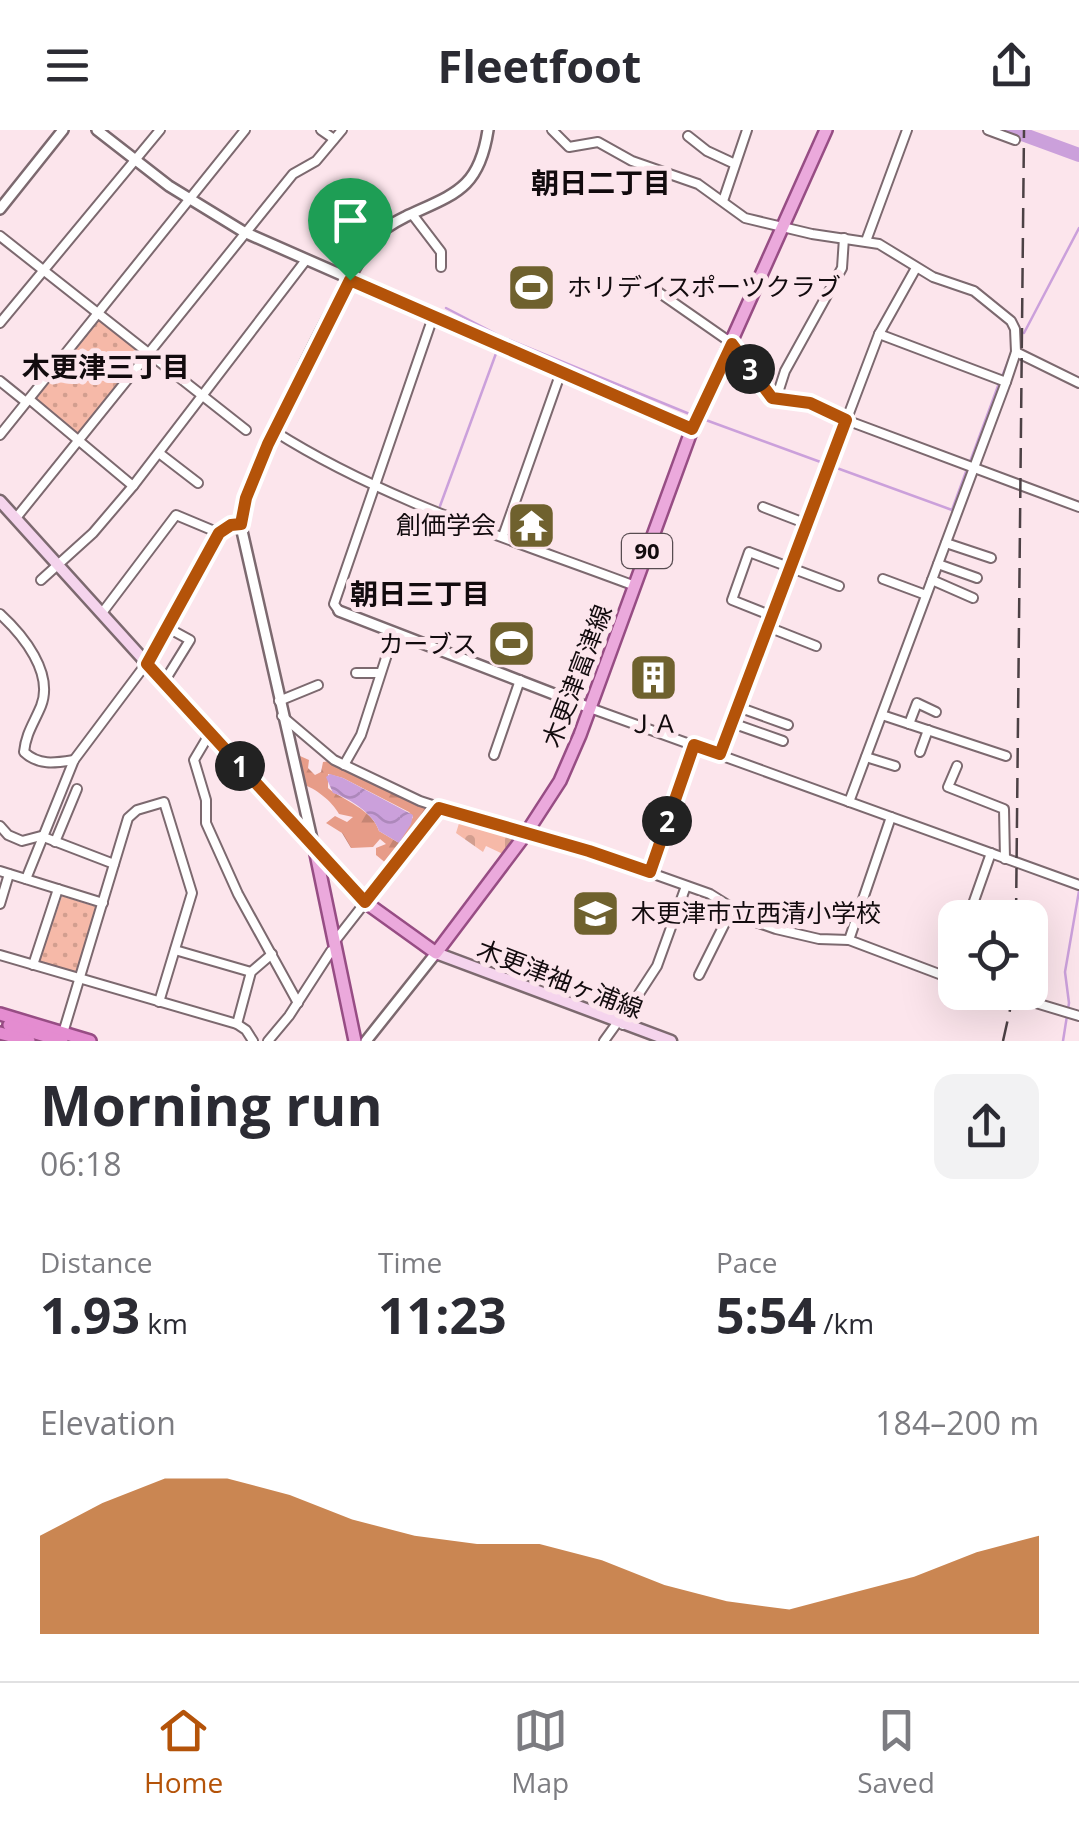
<!DOCTYPE html>
<html lang="en">
<head>
<meta charset="utf-8">
<style>
	body { margin:0; font-family:"Open Sans","Noto Sans JP",sans-serif; background:#f2f2f3; color:#2b2b33; height:100vh; display:flex; flex-direction:column; font-size:38px; white-space:nowrap }
	* { box-sizing:border-box; margin:0 }
	p { font-size:32px; color:#7c7c81 }
	.icon { flex:none; width:55px; height:55px; fill:none; stroke:currentColor; stroke-width:2; stroke-linecap:round; stroke-linejoin:round }
	.map { position:relative; height:911px; overflow:hidden }
	.drawer { display:flex; flex-direction:column; background:#fff; flex:1 }
	.drawer>* { flex:none }
	.buttons { position:absolute; left:938px; top:770px; display:grid; gap:20px }
	.buttons a { display:grid; place-items:center; width:110px; height:110px; border-radius:20px; background:#fff; box-shadow:0 10px 40px #0002; font-size:50px }
	.pin { position:absolute; display:grid; place-items:center; width:85px; height:85px; color:#fff; margin:-102px -42px; border-radius:50% 50% 50% 0; rotate:-45deg; box-shadow:0 0 10px #0007 }
	.pin .icon { rotate:45deg }
	.km { position:absolute; width:50px; height:50px; margin:-25px; border-radius:50%; background:#222; color:#fff; font-size:28px; line-height:50px; text-align:center }
	.round { display:grid; place-items:center; flex:none; width:105px; height:105px; border-radius:20px; background:#f2f2f3 }
	.overview { display:flex; align-items:center; justify-content:space-between; height:170px; padding:0 40px }
	h1 { font-size:55px; font-weight:700; line-height:75px }
	.figures { display:grid; grid-template-columns:repeat(3,1fr); gap:15px; height:170px; padding:10px 40px }
	.figures div { display:grid; align-content:center }
	.figures b { font-size:50px; font-weight:700 }
	.figures small { font-size:28px; font-weight:400 }
	.figures p { font-size:28px }
	.chart { height:280px; padding:20px 40px }
	.chart p { display:flex; justify-content:space-between }
	.chart svg { width:100%; height:180px; margin-top:10px; fill:#b45309; opacity:.7 }
	header { display:flex; justify-content:space-between; align-items:center; height:130px; padding:0 40px; background:#fff; font-size:45px; font-weight:700 }
	.tab-bar { display:flex; justify-content:space-around; align-items:center; height:140px; border-top:2px solid #e1e1e2; background:#fff; font-size:28px; color:#7c7c81 }
	.tab-bar a { display:grid; justify-items:center; gap:5px }
	.tab-bar .active { color:#b45309 }
	.map>svg:first-child { display:block }
	.forest { fill:url(#forest-firs); fill-rule:evenodd }
	.cemetery { fill:url(#cemetery-stones) }
	.park { fill:url(#park-dots) }
	.water { fill:url(#water-waves) }
	.lines { fill:none; stroke-linecap:round; stroke-linejoin:round }
	.stream { stroke:#cba0db; stroke-width:2.5 }
	.river { stroke:#cba0db; stroke-width:14 }
	.minor-casing { stroke:#7c696f; stroke-width:12 }
	.tertiary-casing { stroke:#7c696f; stroke-width:14 }
	.secondary-casing { stroke:#7c696f; stroke-width:15 }
	.primary-casing { stroke:#974d84; stroke-width:16 }
	.trunk-casing { stroke:#974d84; stroke-width:16 }
	.minor { stroke:#fff; stroke-width:8 }
	.tertiary { stroke:#fff; stroke-width:9 }
	.secondary { stroke:#f5d4ed; stroke-width:10 }
	.primary { stroke:#eba9dc; stroke-width:11 }
	.trunk { stroke:#e48cd0; stroke-width:11 }
	.rail { stroke:#4c4145; stroke-width:2.5; stroke-dasharray:20 10; stroke-linecap:butt }
	.route-casing { stroke:#fff; stroke-width:20 }
	.route { stroke:#b45309; stroke-width:12 }
	.labels { text-anchor:middle; stroke-width:10; stroke-linejoin:round; paint-order:stroke }
	.shield { fill:#fce5ec; stroke:#584c51; stroke-width:2.5 }
	.shield-label { font-size:22px; font-weight:bold; fill:#120b0e }
	.poi-label { font-size:25px; fill:#120b0e; stroke:#fce5ec; text-anchor:start }
	.street-label { font-size:25px; fill:#120b0e; stroke:#fce5ec }
	.neighbourhood-label { font-size:28px; font-weight:bold; fill:#120b0e; stroke:#fce5ec }
</style>
</head>
<body>
<header><svg class="icon" aria-label="menu" viewBox="0 0 24 24"><path d="M4 6h16M4 12h16M4 18h16"/></svg>Fleetfoot<svg class="icon" aria-label="share" viewBox="0 0 24 24"><path d="M12 15V3M7 8l5-5 5 5M5 13v7h14v-7"/></svg></header>
<div class="map">
<svg width="1079" height="911" viewBox="0 0 1079 911">
	<defs>
		<pattern id="forest-firs" width="22" height="20" patternUnits="userSpaceOnUse" patternTransform="scale(2.5)"><rect width="22" height="20" fill="#e79c88"/><path d="M5 1l3.5 6h-7zM16 11l3.5 6h-7z" fill="#c58574"/></pattern>
		<pattern id="cemetery-stones" width="16" height="16" patternUnits="userSpaceOnUse" patternTransform="scale(2.5)"><rect width="16" height="16" fill="#f6b9a8"/><path d="M2 7V4a2 2 0 0 1 4 0v3zM10 15v-3a2 2 0 0 1 4 0v3z" fill="#d29e8f"/></pattern>
		<pattern id="park-dots" width="8" height="8" patternUnits="userSpaceOnUse" patternTransform="scale(2.5)"><rect width="8" height="8" fill="#f6b9a8"/><path d="M2 2h.1M6 6h.1" fill="none" stroke="#d29e8f" stroke-width="1.8" stroke-linecap="round"/></pattern>
		<pattern id="water-waves" width="16" height="10" patternUnits="userSpaceOnUse" patternTransform="scale(2.5)"><rect width="16" height="10" fill="#cba0db"/><path d="M0 5q4-4 8 0t8 0" fill="none" stroke="#ad88bb"/></pattern>
	</defs>
	<rect width="100%" height="100%" fill="#fce5ec"/>
	<path class="forest" d="M 300,626 L 309,630 L 308,638 L 315,645 L 321,642 L 323,632 L 330,631 L 423,675 L 430,688 L 395,731 L 387,734 L 376,725 L 376,718 L 386,714 L 380,709 L 373,717 L 351,718 L 342,703 L 326,693 L 335,686 L 347,692 L 353,687 L 339,684 C 332,671 315,658 302,654 L 295,629 ZM 328,644 L 343,648 L 409,682 L 413,687 L 399,713 L 379,701 C 372,679 344,671 328,658 Z"/>
	<polygon class="cemetery" points="460,690 511,703 513,709 503,724 486,716 483,722 456,703"/>
	<g class="park">
		<polygon points="98,190 141,222 141,226 79,305 35,269"/>
		<polygon points="62,766 99,778 78,846 39,832"/>
	</g>
	<path class="water" d="M 330,644 L 343,648 L 413,685 L 411,694 L 399,713 L 379,701 C 374,684 349,668 333,663 L 326,647 Z"/>
	<g class="lines">
		<g class="stream">
			<polyline points="446,178 502,207 692,285"/>
			<polyline points="1024,203 1079,98"/>
			<polyline points="1003,244 1012,222"/>
			<polyline points="703,289 826,334"/>
			<polyline points="970,332 998,256"/>
			<polyline points="834,337 952,380 967,339"/>
			<polyline points="440,376 498,218"/>
			<polyline points="1063,911 1069,873 1065,842 1079,761"/>
		</g>
		<polyline class="river" points="1011,0 1079,25"/>
		<defs>
			<g id="minor">
				<polyline points="321,0 334,9"/>
				<polyline points="552,0 569,17 598,12 632,31 698,54 745,88 812,104 879,114 933,147 974,161 1011,191 1015,199 1016,222 1006,252 849,672"/>
				<polyline points="988,0 1015,10"/>
				<polyline points="688,6 707,21 735,34"/>
				<polyline points="723,71 747,0"/>
				<polyline points="412,84 441,122 441,137"/>
				<polyline points="0,106 246,300"/>
				<polyline points="866,111 907,0"/>
				<polyline points="654,159 733,214 772,267 810,273 846,290 1079,377"/>
				<polyline points="0,193 160,0"/>
				<polyline points="879,204 1006,252"/>
				<polyline points="1016,222 1079,253"/>
				<polyline points="0,251 26,272"/>
				<polyline points="29,269 133,356"/>
				<polyline points="776,269 785,241 842,138 844,108"/>
				<path d="M 274,301 C 384,371 513,410 635,456"/>
				<polyline points="0,305 245,0"/>
				<polyline points="159,323 198,353"/>
				<polyline points="763,377 807,394"/>
				<polyline points="16,388 293,44 316,31 342,0"/>
				<polyline points="503,406 561,242"/>
				<polyline points="946,413 991,428"/>
				<polyline points="938,434 977,448"/>
				<polyline points="883,449 926,465"/>
				<polyline points="41,450 93,403 133,356 306,130"/>
				<polyline points="932,450 973,468"/>
				<polyline points="339,481 334,474 433,187"/>
				<polyline points="102,483 176,385 219,403"/>
				<path d="M 0,484 C 23,505 54,543 41,576 C 34,593 26,603 24,622 C 39,636 55,633 74,630"/>
				<polyline points="772,486 732,470 749,422 839,456"/>
				<polyline points="768,497 816,516"/>
				<polyline points="356,543 380,543"/>
				<polyline points="164,552 190,510 168,498"/>
				<polyline points="279,571 318,555"/>
				<polyline points="738,577 788,595"/>
				<polyline points="590,578 1079,755"/>
				<polyline points="882,585 1006,626"/>
				<polyline points="282,586 334,630 420,671 525,705 589,721 710,764 753,791 776,799 819,809 849,810 955,850"/>
				<polyline points="732,593 783,611"/>
				<polyline points="909,594 917,573 936,582"/>
				<polyline points="210,603 194,630 206,670 206,693 238,764 298,873"/>
				<polyline points="920,622 928,600"/>
				<polyline points="720,624 879,204 916,138"/>
				<polyline points="494,625 520,550"/>
				<polyline points="866,627 895,636"/>
				<polyline points="344,635 361,605 394,503"/>
				<polyline points="957,636 948,657 1004,679 1005,729"/>
				<polyline points="0,696 8,705 22,711 41,706 114,734"/>
				<polyline points="55,712 77,659"/>
				<polyline points="0,741 103,773"/>
				<polyline points="650,742 693,615"/>
				<polyline points="26,749 74,630 152,526 219,403 235,393 241,394"/>
				<polyline points="0,774 9,744"/>
				<polyline points="968,788 991,723"/>
				<polyline points="849,810 891,687"/>
				<polyline points="335,811 439,678"/>
				<polyline points="175,820 251,842"/>
				<polyline points="0,825 237,894 246,900 253,911"/>
				<polyline points="33,835 58,759"/>
				<polyline points="699,845 732,779"/>
				<polyline points="999,862 1079,886"/>
				<polyline points="237,894 251,842 272,824"/>
				<polyline points="623,895 627,882 657,836 686,756"/>
				<polyline points="63,903 128,688 137,680 164,672 192,763 159,872"/>
				<polyline points="268,911 289,886 331,821 336,819"/>
				<polyline points="604,911 617,893"/>
			</g>
			<g id="tertiary">
				<polyline points="97,0 169,56 244,102 692,299"/>
				<polyline points="0,79 63,0"/>
				<polyline points="339,481 590,578"/>
				<path d="M 314,718 L 242,401 C 237,362 345,145 374,109 C 382,99 393,93 405,87 C 454,64 479,60 488,0"/>
				<polyline points="366,911 436,823"/>
			</g>
			<g id="secondary">
				<polyline points="0,371 314,718"/>
				<polyline points="436,823 671,911"/>
			</g>
			<g id="primary">
				<polyline points="314,718 365,772 436,823 525,705 560,651 580,605 692,299 826,0"/>
				<polyline points="315,719 355,911"/>
			</g>
			<g id="trunk">
				<polyline points="0,884 90,911"/>
				<polyline points="9,895 62,911"/>
				<polyline points="0,903 29,911"/>
			</g>
		</defs>
		<use href="#minor" class="minor-casing"/>
		<use href="#tertiary" class="tertiary-casing"/>
		<use href="#secondary" class="secondary-casing"/>
		<use href="#primary" class="primary-casing"/>
		<use href="#trunk" class="trunk-casing"/>
		<use href="#minor" class="minor"/>
		<use href="#tertiary" class="tertiary"/>
		<use href="#secondary" class="secondary"/>
		<use href="#primary" class="primary"/>
		<use href="#trunk" class="trunk"/>
		<g class="rail">
			<polyline points="1016,788 1024,0"/>
			<polyline points="1003,911 1014,862"/>
		</g>
	</g>
	<g class="lines">
		<defs>
			<polygon id="route" points="350,150 692,299 732,214 772,268 810,273 846,290 720,624 694,615 650,742 589,721 439,678 365,772 147,534 219,403 231,395 241,394 246,368 268,314"/>
		</defs>
		<use href="#route" class="route-casing"/>
		<use href="#route" class="route"/>
	</g>
	<defs>
		<symbol id="stadium-square" viewBox="-11 -11 22 22"><rect x="-9" y="-9" width="18" height="18" rx="4" fill="#6f612e" stroke="#fce5ec"/><path d="M0-5a6.5 5 0 1 0 0 10a6.5 5 0 1 0 0-10ZM-3.5-1.8h7v3.6h-7Z" fill="#fff"/></symbol>
		<symbol id="temple-square" viewBox="-11 -11 22 22"><rect x="-9" y="-9" width="18" height="18" rx="4" fill="#6f612e" stroke="#fce5ec"/><path d="M0-6L5-2H3V0L6.5 2.5H4V6H1.5V3h-3V6H-4V2.5H-6.5L-3 0V-2H-5Z" fill="#fff"/></symbol>
		<symbol id="building-square" viewBox="-11 -11 22 22"><rect x="-9" y="-9" width="18" height="18" rx="4" fill="#6f612e" stroke="#fce5ec"/><path d="M-4-6H4V6H1V3H-1V6H-4ZM-2.5-4.3h1.7v1.8h-1.7ZM.8-4.3h1.7v1.8H.8ZM-2.5-1h1.7V.8h-1.7ZM.8-1h1.7V.8H.8Z" fill="#fff"/></symbol>
		<symbol id="school-square" viewBox="-11 -11 22 22"><rect x="-9" y="-9" width="18" height="18" rx="4" fill="#6f612e" stroke="#fce5ec"/><path d="M0-5L7-2L0 1L-7-2ZM-4 1L0 2.5L4 1V4Q0 6-4 4Z" fill="#fff"/></symbol>
	</defs>
	<g fill-rule="evenodd">
		<use href="#stadium-square" x="504" y="130" width="55" height="55"/>
		<use href="#temple-square" x="504" y="368" width="55" height="55"/>
		<use href="#stadium-square" x="484" y="486" width="55" height="55"/>
		<use href="#building-square" x="626" y="520" width="55" height="55"/>
		<use href="#school-square" x="568" y="756" width="55" height="55"/>
	</g>
	<g class="labels">
		<rect class="shield" x="622" y="404" width="50" height="34" rx="8"/>
		<g class="shield-label">
			<text x="647" y="429">90</text>
		</g>
		<g class="poi-label">
			<text x="567" y="166">ホリデイスポーツクラブ</text>
			<text x="496" y="404" text-anchor="end">創価学会</text>
			<text x="477" y="523" text-anchor="end">カーブス</text>
			<text x="653" y="603" text-anchor="middle">ＪＡ</text>
			<text x="631" y="792">木更津市立西清小学校</text>
		</g>
		<g class="street-label">
			<text transform="translate(577 546) rotate(-69)" y="9">木更津富津線</text>
			<text transform="translate(560 849) rotate(21)" y="9">木更津袖ヶ浦線</text>
		</g>
		<g class="neighbourhood-label">
			<text x="601" y="63">朝日二丁目</text>
			<text x="106" y="247">木更津三丁目</text>
			<text x="420" y="474">朝日三丁目</text>
		</g>
	</g>
</svg>
<div class="buttons">
<a><svg class="icon" aria-label="locate" viewBox="0 0 24 24"><circle cx="12" cy="12" r="6"/><path d="M12 2v4M12 18v4M2 12h4M18 12h4"/></svg></a>
</div>
<div class="pin" style="left:350px;top:150px;background:#1e9e55"><svg class="icon" aria-label="arrive" viewBox="0 0 24 24"><path d="M6 21V4h12l-3 4 3 4H6"/></svg></div>
<b class="km" style="left:240px;top:636px">1</b>
<b class="km" style="left:667px;top:691px">2</b>
<b class="km" style="left:750px;top:239px">3</b>
</div>
<section class="drawer">
<div class="overview"><div><h1>Morning run</h1><p>06:18</p></div><a class="round"><svg class="icon" aria-label="share" viewBox="0 0 24 24"><path d="M12 15V3M7 8l5-5 5 5M5 13v7h14v-7"/></svg></a></div>
<div class="figures">
<div><p>Distance</p><b>1.93<small> km</small></b></div>
<div><p>Time</p><b>11:23</b></div>
<div><p>Pace</p><b>5:54<small> /km</small></b></div>
</div>
<div class="chart"><p><span>Elevation</span>184–200 m</p>
<svg viewBox="0 0 160 44" preserveAspectRatio="none"><path d="M0 44V20L10 12L20 6L30 6L40 10L50 16L60 20L70 22L80 22L90 26L100 32L110 36L120 38L130 34L140 30L150 24L160 20V44z"/></svg>
</div>
</section>
<nav class="tab-bar">
<a class="active"><svg class="icon" aria-label="home" viewBox="0 0 24 24"><path d="M3 11l9-7 9 7M6 9v11h12V9"/></svg>Home</a>
<a><svg class="icon" aria-label="map" viewBox="0 0 24 24"><path d="M3 6l6-2 6 2 6-2v14l-6 2-6-2-6 2zM9 4v14M15 6v14"/></svg>Map</a>
<a><svg class="icon" aria-label="saved" viewBox="0 0 24 24"><path d="M7 4h10v16l-5-4-5 4z"/></svg>Saved</a>
</nav>
</body>
</html>
